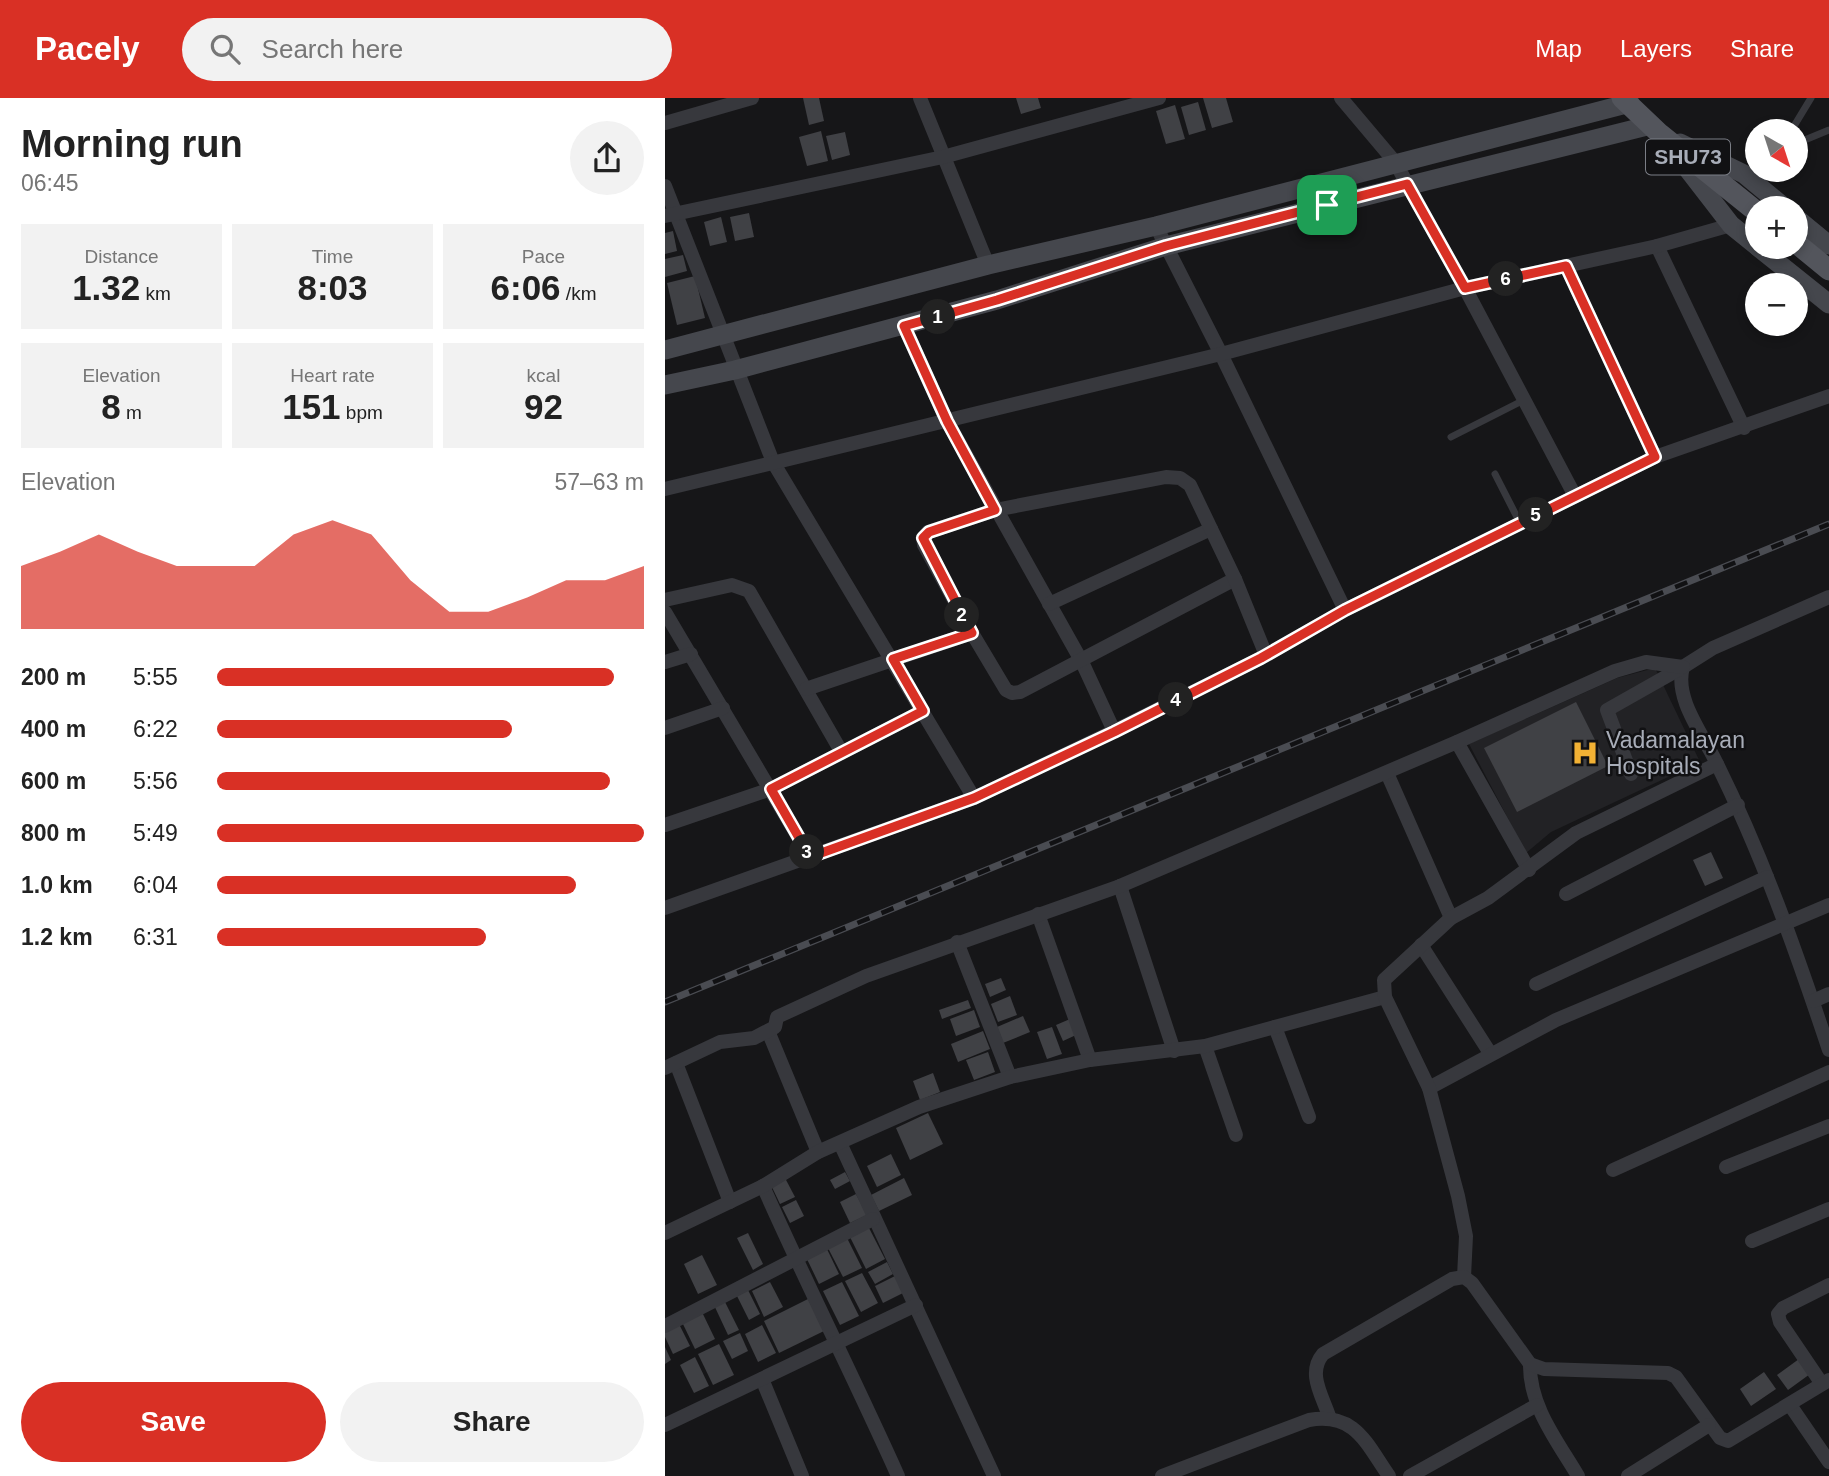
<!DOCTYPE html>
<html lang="en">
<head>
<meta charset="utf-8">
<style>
	body { margin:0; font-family:Arial,sans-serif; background:#f2f2f2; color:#222; height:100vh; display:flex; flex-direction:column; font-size:26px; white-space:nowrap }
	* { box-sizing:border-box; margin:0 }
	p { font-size:23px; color:#767676 }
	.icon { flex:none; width:38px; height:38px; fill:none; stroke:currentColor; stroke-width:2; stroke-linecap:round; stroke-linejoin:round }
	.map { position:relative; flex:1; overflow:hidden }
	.drawer { display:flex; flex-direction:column; background:#fff; width:665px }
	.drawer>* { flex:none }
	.needle { width:46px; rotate:141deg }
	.fabs { position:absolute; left:1080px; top:21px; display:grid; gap:14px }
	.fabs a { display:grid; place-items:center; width:63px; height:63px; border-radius:50%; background:#fff; box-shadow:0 4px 10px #0003; font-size:35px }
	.pin { position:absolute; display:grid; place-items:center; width:60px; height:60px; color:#fff; margin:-30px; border-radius:14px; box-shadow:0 4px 10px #0006 }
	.km { position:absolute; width:35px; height:35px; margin:-18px; border-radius:50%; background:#222; color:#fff; font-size:19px; line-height:35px; text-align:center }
	.round { display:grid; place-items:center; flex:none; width:74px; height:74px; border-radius:37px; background:#f2f2f2 }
	.overview { display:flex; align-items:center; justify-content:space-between; height:119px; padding:0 21px }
	h1 { font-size:38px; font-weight:700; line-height:52px }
	.figures { display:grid; grid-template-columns:repeat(3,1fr); gap:10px; height:119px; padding:7px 21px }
	.figures div { display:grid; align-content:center; border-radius:0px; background:#f2f2f2; text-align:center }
	.figures b { font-size:35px; font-weight:700 }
	.figures small { font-size:19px; font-weight:400 }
	.figures p { font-size:19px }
	.chart { height:196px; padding:14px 21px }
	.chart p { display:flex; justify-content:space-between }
	.chart svg { width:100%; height:126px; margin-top:7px; fill:#d93025; opacity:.7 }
	.button { display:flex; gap:14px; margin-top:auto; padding:14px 21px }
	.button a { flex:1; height:80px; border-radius:42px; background:#d93025; color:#fff; font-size:28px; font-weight:700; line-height:80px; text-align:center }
	.button a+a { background:#f2f2f2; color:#222 }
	ul { padding:0 21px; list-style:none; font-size:23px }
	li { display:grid; grid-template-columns:112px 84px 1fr; align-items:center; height:52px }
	li i { height:18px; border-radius:9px; background:#d93025 }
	header { display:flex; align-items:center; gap:42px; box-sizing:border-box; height:98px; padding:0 35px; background:#d93025; color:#fff }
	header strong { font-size:33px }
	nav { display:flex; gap:38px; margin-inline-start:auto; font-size:24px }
	.search { width:490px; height:63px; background:#f2f2f2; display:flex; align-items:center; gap:18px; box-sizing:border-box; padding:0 24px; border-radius:38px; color:#767676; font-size:26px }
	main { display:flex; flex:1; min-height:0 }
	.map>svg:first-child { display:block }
	.built { fill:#222225 }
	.building { fill:#404145 }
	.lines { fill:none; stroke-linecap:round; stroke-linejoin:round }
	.lane { stroke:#37383d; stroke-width:7 }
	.street { stroke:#37383d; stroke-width:14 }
	.secondary { stroke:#45474d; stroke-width:19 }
	.primary { stroke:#53555c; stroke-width:21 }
	.rail-casing { stroke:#4a4c52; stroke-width:7 }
	.rail { stroke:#111113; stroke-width:4.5; stroke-dasharray:13; stroke-linecap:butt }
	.route-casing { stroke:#fff; stroke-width:14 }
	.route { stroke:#d93025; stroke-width:9 }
	.labels { text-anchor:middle; stroke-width:5; stroke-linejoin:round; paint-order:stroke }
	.shield { fill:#111113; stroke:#7b7e86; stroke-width:2 }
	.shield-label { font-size:21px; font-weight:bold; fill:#a8adb8 }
	.poi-label { font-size:23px; fill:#a8adb8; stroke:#111113; text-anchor:start }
</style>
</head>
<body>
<header>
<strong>Pacely</strong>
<div class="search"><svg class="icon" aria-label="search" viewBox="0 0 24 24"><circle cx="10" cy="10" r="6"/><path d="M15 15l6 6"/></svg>Search here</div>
<nav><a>Map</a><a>Layers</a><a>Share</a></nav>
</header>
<main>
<section class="drawer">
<div class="overview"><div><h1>Morning run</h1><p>06:45</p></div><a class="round"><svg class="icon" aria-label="share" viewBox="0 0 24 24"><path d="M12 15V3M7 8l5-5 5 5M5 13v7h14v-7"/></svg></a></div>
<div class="figures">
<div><p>Distance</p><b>1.32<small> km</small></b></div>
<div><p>Time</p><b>8:03</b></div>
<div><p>Pace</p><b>6:06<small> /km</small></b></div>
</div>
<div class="figures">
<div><p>Elevation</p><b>8<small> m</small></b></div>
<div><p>Heart rate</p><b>151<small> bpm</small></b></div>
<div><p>kcal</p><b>92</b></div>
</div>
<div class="chart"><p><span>Elevation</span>57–63 m</p>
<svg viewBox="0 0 160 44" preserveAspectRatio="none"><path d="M0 44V22L10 17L20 11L30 17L40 22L50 22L60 22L70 11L80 6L90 11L100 27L110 38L120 38L130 33L140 27L150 27L160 22V44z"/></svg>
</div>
<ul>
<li><b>200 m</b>5:55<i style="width:93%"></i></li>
<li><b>400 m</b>6:22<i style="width:69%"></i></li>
<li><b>600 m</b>5:56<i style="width:92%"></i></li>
<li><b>800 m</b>5:49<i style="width:100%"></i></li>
<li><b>1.0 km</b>6:04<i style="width:84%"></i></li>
<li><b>1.2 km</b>6:31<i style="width:63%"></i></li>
</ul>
<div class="button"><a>Save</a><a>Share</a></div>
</section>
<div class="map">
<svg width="1164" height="1378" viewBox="0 0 1164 1378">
	<rect width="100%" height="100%" fill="#161618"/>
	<polygon class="built" points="990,570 1035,664 886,734 861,755 804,646 952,580"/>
	<g class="building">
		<polygon points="138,0 154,0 159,23 144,27"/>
		<polygon points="351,0 373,0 376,10 356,16"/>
		<polygon points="538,0 561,0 568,24 547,30"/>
		<polygon points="533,4 541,32 524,37 516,9"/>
		<polygon points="510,7 520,41 501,46 491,13"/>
		<polygon points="156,33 163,63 142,68 134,39"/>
		<polygon points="180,34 185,57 167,62 161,38"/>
		<polygon points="84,115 89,139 70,143 65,119"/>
		<polygon points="56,119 62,144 45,148 39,124"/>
		<polygon points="8,133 12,153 0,156 0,135"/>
		<polygon points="18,157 22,173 0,179 0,161"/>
		<polygon points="30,178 40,220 12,227 2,185"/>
		<polygon points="911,604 943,668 852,714 819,650"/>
		<polygon points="1046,754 1058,780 1040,788 1028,762"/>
		<polygon points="336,880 341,892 325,899 320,886"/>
		<polygon points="345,898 352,917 333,924 326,906"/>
		<polygon points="303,902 306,910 277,921 274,912"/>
		<polygon points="309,912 315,929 291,938 285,921"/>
		<polygon points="358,918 365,934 338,945 332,929"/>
		<polygon points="405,921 411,937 398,943 391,927"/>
		<polygon points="387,929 397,956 382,961 372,934"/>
		<polygon points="318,933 325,951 293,964 286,946"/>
		<polygon points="323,954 330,974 309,982 301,962"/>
		<polygon points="268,975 275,994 255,1002 248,983"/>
		<polygon points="263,1015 278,1046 245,1062 231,1030"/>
		<polygon points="226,1056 236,1077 212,1089 202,1068"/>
		<polygon points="180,1074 185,1083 170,1091 165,1082"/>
		<polygon points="120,1080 130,1099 115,1106 106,1087"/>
		<polygon points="239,1080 247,1097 214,1113 206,1097"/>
		<polygon points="191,1096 202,1117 185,1125 175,1104"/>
		<polygon points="131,1102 139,1118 125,1125 117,1109"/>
		<polygon points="204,1130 220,1161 201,1171 185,1139"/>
		<polygon points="83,1135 98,1166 88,1172 72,1140"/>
		<polygon points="182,1140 197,1170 178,1179 163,1150"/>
		<polygon points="161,1149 174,1176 154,1186 141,1159"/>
		<polygon points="37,1157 52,1187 33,1196 19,1166"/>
		<polygon points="222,1164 228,1176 210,1186 203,1174"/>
		<polygon points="197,1175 213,1205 196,1214 180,1183"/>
		<polygon points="230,1178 238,1195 218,1205 210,1188"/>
		<polygon points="105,1184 118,1209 99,1219 87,1193"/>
		<polygon points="177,1184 194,1218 175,1227 158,1193"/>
		<polygon points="83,1192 95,1216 84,1222 72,1198"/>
		<polygon points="58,1200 74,1232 63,1237 48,1205"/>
		<polygon points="143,1201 159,1233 114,1255 99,1223"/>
		<polygon points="36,1212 50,1241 30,1251 16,1222"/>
		<polygon points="13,1224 25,1248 8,1256 0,1239 0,1230"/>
		<polygon points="97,1227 111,1255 93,1264 80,1236"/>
		<polygon points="75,1235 83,1253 67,1261 58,1243"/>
		<polygon points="54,1246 69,1277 48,1287 33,1256"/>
		<polygon points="0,1249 6,1262 0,1266"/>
		<polygon points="30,1259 44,1288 29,1295 15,1267"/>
		<polygon points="1134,1261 1145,1276 1123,1292 1112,1277"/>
		<polygon points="1099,1274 1111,1291 1086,1308 1075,1291"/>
	</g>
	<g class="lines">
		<g class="lane">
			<polyline points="1126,33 1146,0"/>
			<polyline points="1130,46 1164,32"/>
			<polyline points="786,339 859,302"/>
			<polyline points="830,376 855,425"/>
		</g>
		<g class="street">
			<polyline points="255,0 323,167"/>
			<polyline points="676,0 730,64 800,190 910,398"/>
			<polyline points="0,25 87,0"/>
			<polyline points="0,88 108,364 309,700"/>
			<polyline points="0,118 278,59 494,0"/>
			<polyline points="491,128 556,256 680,512"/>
			<polyline points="992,148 1079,330"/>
			<polyline points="901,168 990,359"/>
			<polyline points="239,228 282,323 417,564 449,633"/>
			<polyline points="0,391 556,256 800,190 992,148 1066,127"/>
			<path d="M 1164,499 L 1048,550 L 1018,569 C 1009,600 1037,635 1050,662 C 1097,756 1131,853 1164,952"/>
			<polyline points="0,502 67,487 84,493 177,655"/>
			<polyline points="384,506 546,431"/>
			<polyline points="0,514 145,759"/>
			<polyline points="307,535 341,592 347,595 355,594 570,481"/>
			<polyline points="0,564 26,556"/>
			<polyline points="141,591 307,535 259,447 258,440 263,434 330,412 501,379 515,380 525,387 570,481 601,557"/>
			<polyline points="0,630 58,610"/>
			<polyline points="792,644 864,772"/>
			<polyline points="722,675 786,820"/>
			<polyline points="966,676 942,612 1018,569"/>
			<polyline points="0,727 106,691 258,613"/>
			<polyline points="455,788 509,953"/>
			<polyline points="901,796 1073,707"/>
			<polyline points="0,810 309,700 449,633 596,560 680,512 990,359 1164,298"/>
			<polyline points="373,816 425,962"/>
			<polyline points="292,844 345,979"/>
			<polyline points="756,847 825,955"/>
			<polyline points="871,886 1102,779"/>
			<polyline points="1148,903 1164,896"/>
			<polyline points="610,929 644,1019"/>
			<polyline points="103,933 153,1054"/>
			<polyline points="540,948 571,1037"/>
			<polyline points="11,965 65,1104"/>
			<polyline points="0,970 55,944 89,940 110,929 112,919 201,878 455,788 792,644 950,573 981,564 1018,569"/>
			<polyline points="764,990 891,922 1164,807"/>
			<polyline points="175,1045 329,1378"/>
			<polyline points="1061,1069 1164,1028"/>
			<polyline points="948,1072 1164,974"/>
			<path d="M 98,1088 C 141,1185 189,1280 233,1378"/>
			<polyline points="0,1135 98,1088 153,1054 254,1009 345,979 425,962 540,948 720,899"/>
			<polyline points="1087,1143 1164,1111"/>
			<polyline points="799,1179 801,1138 793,1098 764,990 720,899 719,882 786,820 823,800 911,735 1052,666"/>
			<polyline points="0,1228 208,1121"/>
			<path d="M 865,1266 C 864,1308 893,1344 913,1378"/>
			<polyline points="97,1281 137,1378"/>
			<polyline points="1157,1286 1115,1224 1113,1216 1118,1210 1164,1187"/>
			<polyline points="1125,1307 1164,1364"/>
			<path d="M 664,1318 C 657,1297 642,1275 658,1256 L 787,1181 L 799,1179 L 807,1185 L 865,1266 L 879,1271 L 1003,1275 L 1011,1279 L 1055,1340 L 1063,1343 L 1164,1282"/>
			<polyline points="0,1327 251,1207"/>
			<path d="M 497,1378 L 644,1322 C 690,1314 701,1345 724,1378"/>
			<polyline points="745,1378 872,1307"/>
			<polyline points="963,1378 1044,1327"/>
		</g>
		<g class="secondary">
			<polyline points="1015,45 1079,76 1120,110"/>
			<polyline points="1008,52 1066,127 1092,148"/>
			<polyline points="1130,119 1164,147"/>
			<polyline points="1093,149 1164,206"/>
			<polyline points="0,252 323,167 491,128 965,5"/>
			<polyline points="0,287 70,272 332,202 501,148 986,27"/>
		</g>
		<g class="primary">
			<polyline points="957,0 995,36 1092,114"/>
			<polyline points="1130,144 1164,172"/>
		</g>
		<defs>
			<polyline id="rail" points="0,904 1164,426"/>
		</defs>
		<use href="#rail" class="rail-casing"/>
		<use href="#rail" class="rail"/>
	</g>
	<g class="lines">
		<defs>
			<polygon id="route" points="742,86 800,190 901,168 990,359 680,512 596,560 449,634 309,700 145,759 106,691 258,613 228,561 307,535 258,440 264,434 330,412 282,323 239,228 332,202 501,148"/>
		</defs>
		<use href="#route" class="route-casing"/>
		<use href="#route" class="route"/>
	</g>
	<defs>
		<symbol id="hospital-bare" viewBox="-9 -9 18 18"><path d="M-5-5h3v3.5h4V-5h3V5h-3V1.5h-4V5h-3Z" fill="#f2b134" stroke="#111113" stroke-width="2.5" paint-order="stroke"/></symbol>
	</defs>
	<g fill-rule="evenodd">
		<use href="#hospital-bare" x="901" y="636" width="38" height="38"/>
	</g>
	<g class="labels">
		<rect class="shield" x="981" y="41.5" width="84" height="35" rx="5"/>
		<g class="shield-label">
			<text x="1023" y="66">SHU73</text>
		</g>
		<g class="poi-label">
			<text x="941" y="650">Vadamalayan<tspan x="941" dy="26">Hospitals</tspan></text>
		</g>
	</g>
</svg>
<div class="fabs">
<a><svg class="needle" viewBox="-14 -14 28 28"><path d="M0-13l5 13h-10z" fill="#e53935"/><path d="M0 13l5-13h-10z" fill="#767676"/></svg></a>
<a>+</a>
<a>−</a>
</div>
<div class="pin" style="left:662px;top:107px;background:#1e9e55"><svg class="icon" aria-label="arrive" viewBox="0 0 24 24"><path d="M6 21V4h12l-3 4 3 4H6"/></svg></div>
<b class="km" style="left:273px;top:219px">1</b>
<b class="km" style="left:297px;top:517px">2</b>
<b class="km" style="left:142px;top:754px">3</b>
<b class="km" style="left:511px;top:602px">4</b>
<b class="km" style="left:871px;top:417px">5</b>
<b class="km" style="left:841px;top:181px">6</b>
</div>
</main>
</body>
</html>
